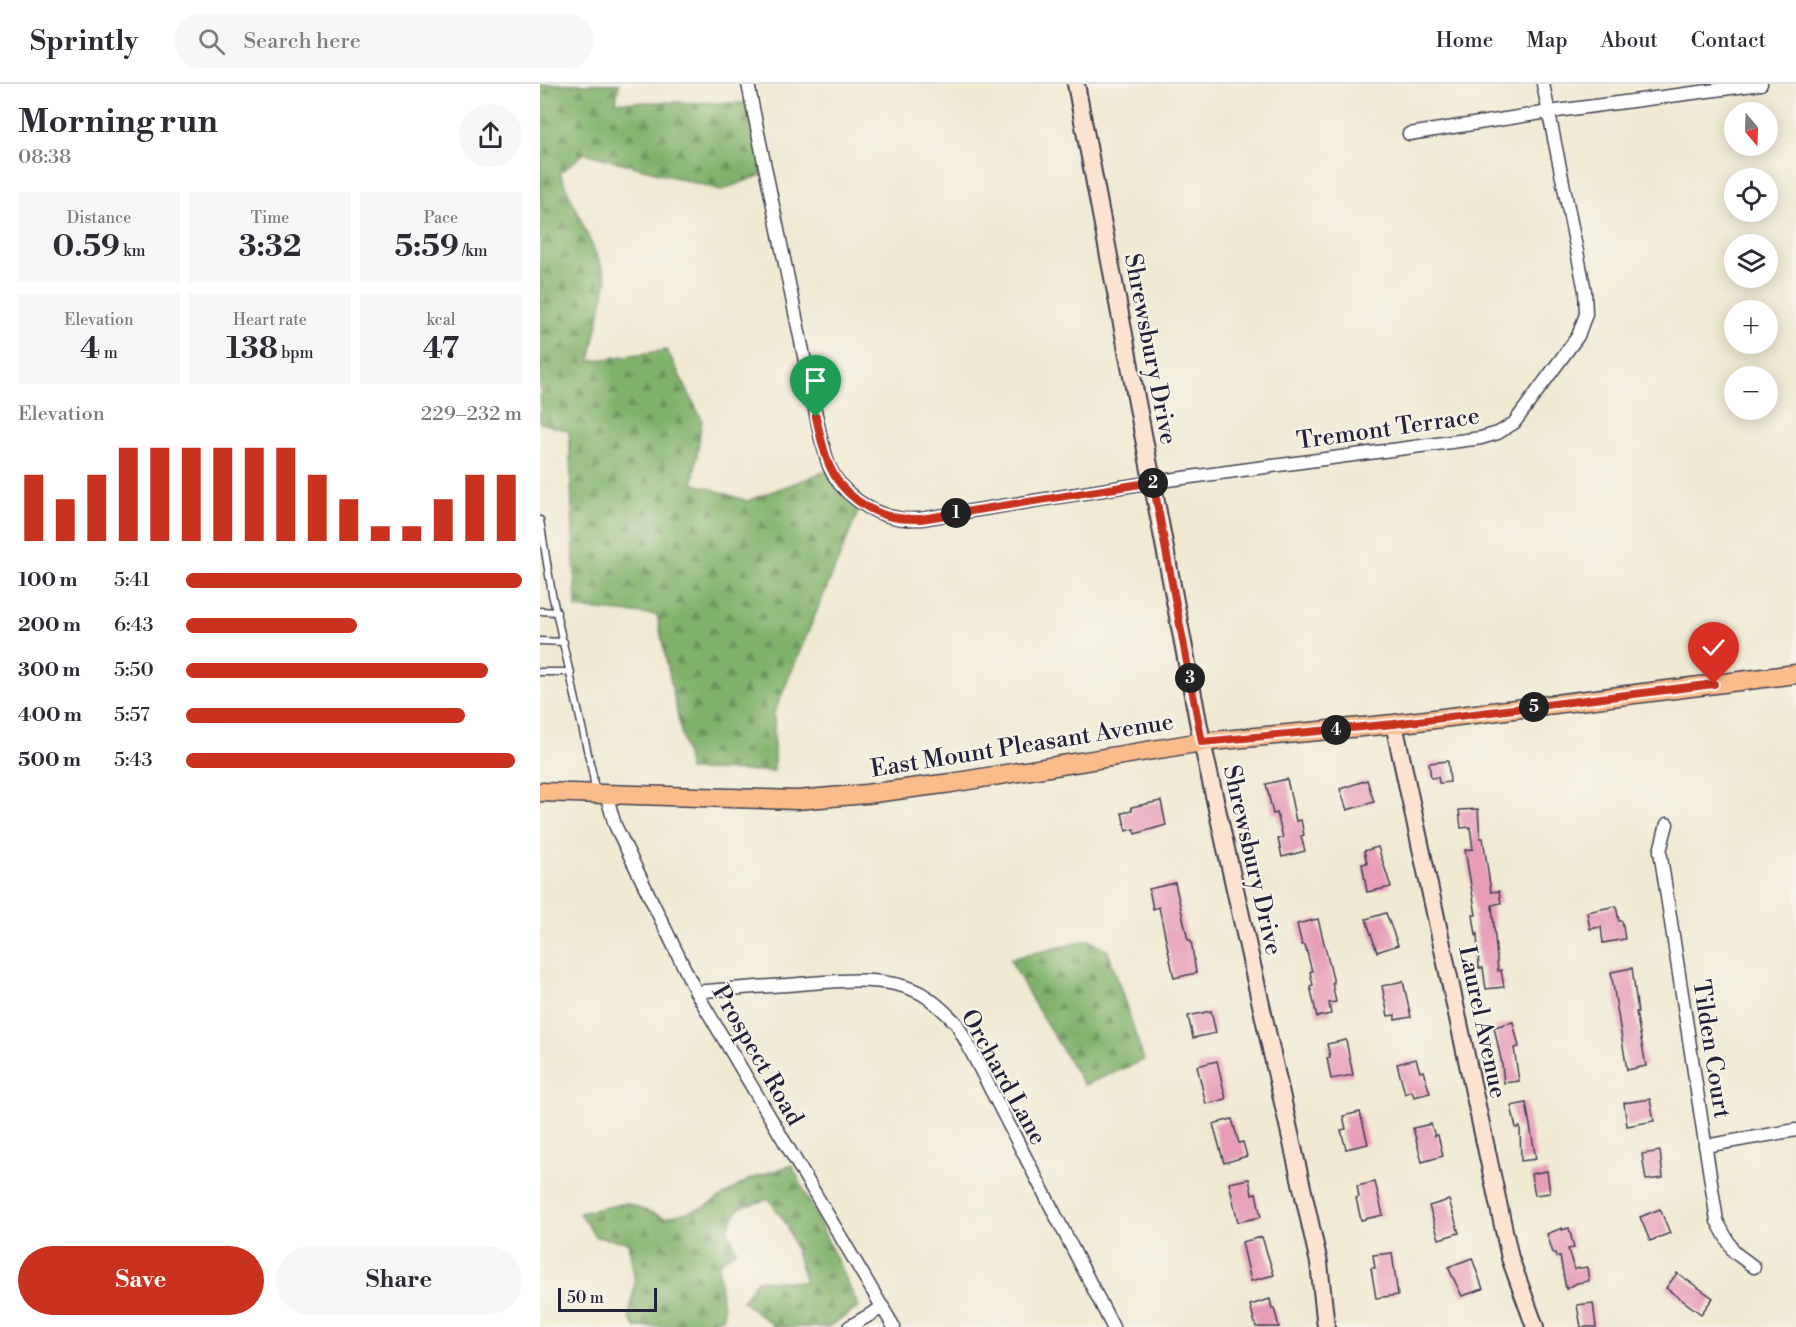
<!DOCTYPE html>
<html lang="en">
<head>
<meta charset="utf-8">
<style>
	body { margin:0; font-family:"Libre Bodoni",serif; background:#f7f7f7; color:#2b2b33; height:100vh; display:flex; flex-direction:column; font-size:22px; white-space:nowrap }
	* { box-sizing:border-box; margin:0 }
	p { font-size:20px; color:#7c7c81 }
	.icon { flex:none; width:33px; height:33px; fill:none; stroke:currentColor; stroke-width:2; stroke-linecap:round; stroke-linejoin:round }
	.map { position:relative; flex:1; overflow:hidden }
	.panel { display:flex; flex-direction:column; background:#fff; width:540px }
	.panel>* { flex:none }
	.needle { width:39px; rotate:161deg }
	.fabs { position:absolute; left:1184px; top:18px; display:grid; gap:12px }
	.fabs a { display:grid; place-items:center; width:54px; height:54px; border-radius:50%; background:#fff; box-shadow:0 3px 15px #0003; font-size:30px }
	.scale { position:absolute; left:18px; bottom:15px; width:99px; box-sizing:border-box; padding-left:6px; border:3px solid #22223b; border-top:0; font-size:16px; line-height:21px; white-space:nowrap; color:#22223b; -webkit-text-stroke:4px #f7f3e8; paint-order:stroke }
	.pin { position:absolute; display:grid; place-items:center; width:51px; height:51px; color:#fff; margin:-62px -26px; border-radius:50% 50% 50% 0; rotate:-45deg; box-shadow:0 0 6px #0007 }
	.pin .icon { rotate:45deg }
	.km { position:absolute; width:30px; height:30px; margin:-15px; border-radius:50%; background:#222; color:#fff; font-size:16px; line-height:30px; text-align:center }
	.round { display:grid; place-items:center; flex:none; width:63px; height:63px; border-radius:32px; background:#f7f7f7 }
	.overview { display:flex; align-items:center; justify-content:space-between; height:102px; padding:0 18px }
	h1 { font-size:33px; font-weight:800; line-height:45px }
	.metrics { display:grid; grid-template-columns:repeat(3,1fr); gap:9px; height:102px; padding:6px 18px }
	.metrics div { display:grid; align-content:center; border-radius:0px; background:#f7f7f7; text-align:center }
	.metrics b { font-size:30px; font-weight:800 }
	.metrics small { font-size:16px; font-weight:400 }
	.metrics p { font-size:16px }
	.chart { height:168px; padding:12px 18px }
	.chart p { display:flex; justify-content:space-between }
	.chart svg { width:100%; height:108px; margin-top:6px; stroke:#c8321e; stroke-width:6 }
	.primary-button { display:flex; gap:12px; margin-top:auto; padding:12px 18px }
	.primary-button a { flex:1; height:69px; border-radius:36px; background:#c8321e; color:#fff; font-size:24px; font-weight:800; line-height:69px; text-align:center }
	.primary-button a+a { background:#f7f7f7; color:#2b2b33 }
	ul { padding:0 18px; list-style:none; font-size:20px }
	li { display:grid; grid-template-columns:96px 72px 1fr; align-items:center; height:45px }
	li i { height:15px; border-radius:8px; background:#c8321e }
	header { display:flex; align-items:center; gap:36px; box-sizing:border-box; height:84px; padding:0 30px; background:#fff; border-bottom:2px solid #e1e1e2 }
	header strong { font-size:28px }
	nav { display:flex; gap:33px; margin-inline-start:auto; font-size:21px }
	.search { width:420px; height:54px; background:#f7f7f7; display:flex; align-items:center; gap:15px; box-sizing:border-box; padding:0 21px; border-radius:33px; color:#7c7c81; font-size:22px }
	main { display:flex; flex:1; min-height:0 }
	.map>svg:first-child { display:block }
	.forest { fill:url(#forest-firs); stroke:#526a54; stroke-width:1.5 }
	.building { fill:#e79db8 }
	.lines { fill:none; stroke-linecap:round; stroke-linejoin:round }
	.lane-casing { stroke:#414052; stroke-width:9 }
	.street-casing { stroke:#414052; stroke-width:15 }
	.secondary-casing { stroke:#414052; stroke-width:20 }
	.primary-casing { stroke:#414052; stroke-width:21 }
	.lane { stroke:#fff; stroke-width:6 }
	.street { stroke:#fff; stroke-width:12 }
	.secondary { stroke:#fde4d0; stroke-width:16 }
	.primary { stroke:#f9bc8a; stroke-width:18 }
	.route-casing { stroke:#fff; stroke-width:12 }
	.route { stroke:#c8321e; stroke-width:8 }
	.labels { text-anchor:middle; stroke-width:4.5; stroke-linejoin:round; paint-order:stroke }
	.street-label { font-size:24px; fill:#22223b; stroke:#f7f3e8 }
</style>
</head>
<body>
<header>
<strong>Sprintly</strong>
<div class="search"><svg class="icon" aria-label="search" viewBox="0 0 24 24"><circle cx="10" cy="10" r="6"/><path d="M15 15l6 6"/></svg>Search here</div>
<nav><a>Home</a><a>Map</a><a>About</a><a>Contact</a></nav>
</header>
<main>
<section class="panel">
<div class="overview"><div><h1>Morning run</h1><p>08:38</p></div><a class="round"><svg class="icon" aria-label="share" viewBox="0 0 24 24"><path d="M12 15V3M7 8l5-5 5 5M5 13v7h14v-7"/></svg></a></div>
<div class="metrics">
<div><p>Distance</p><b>0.59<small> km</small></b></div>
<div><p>Time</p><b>3:32</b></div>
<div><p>Pace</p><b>5:59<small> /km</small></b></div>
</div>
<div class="metrics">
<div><p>Elevation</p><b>4<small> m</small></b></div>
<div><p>Heart rate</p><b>138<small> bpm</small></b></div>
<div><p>kcal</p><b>47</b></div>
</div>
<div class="chart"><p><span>Elevation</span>229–232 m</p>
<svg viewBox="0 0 160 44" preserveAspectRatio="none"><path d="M5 44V17M15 44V27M25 44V17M35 44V6M45 44V6M55 44V6M65 44V6M75 44V6M85 44V6M95 44V17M105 44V27M115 44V38M125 44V38M135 44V27M145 44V17M155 44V17"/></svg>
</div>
<ul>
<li><b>100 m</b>5:41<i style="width:100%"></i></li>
<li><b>200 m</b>6:43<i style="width:51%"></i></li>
<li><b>300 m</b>5:50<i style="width:90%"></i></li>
<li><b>400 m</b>5:57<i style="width:83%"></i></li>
<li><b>500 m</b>5:43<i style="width:98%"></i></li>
</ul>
<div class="primary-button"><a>Save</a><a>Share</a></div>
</section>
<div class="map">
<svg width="1256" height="1243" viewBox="0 0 1256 1243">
	<defs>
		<pattern id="forest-firs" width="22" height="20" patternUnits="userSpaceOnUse" patternTransform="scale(1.5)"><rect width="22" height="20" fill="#81b26c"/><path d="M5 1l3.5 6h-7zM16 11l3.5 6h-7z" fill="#69905a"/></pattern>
	</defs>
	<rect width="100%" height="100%" fill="#f7f3e8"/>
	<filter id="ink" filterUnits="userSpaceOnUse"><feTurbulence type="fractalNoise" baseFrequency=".0167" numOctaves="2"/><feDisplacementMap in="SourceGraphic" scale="12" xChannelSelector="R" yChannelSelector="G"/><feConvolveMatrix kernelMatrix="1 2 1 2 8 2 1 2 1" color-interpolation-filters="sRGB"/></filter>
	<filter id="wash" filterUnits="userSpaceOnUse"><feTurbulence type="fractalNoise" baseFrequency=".008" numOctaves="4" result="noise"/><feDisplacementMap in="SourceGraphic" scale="24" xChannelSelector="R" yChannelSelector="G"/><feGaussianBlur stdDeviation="1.35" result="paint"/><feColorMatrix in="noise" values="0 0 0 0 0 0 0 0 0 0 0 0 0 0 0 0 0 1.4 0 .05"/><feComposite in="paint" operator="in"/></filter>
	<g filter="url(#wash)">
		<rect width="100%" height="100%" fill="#f0ead3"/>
		<g class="forest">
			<polygon points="0,0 79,0 76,18 211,19 224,90 181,106 45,69 20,89 67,195 50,277 127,266 162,336 153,399 207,417 287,387 320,424 234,629 234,687 149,686 117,531 36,524 29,347 0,339"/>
			<polygon points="549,856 568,867 604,976 544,1001 492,916 470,875"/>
			<polygon points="252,1081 319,1223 288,1243 233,1243 232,1240 202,1217 217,1196 266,1198 247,1141 229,1115 199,1124 187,1145 196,1166 178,1180 184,1233 158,1243 95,1243 89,1234 95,1198 88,1158 56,1153 39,1129 86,1119 125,1134 165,1123 210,1095"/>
		</g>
		<g id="blocks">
			<g class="building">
				<polygon points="908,677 910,698 899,699 898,693 891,694 889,679"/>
				<polygon points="747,695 756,737 761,736 764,751 761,752 765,767 742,773 738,755 743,754 737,729 733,730 726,700"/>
				<polygon points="827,696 834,718 807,726 800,705"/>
				<polygon points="621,717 626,741 595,750 594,745 586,747 582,729 592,727 591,723"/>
				<polygon points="938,725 940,754 943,754 951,808 959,807 961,819 952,821 958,887 961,886 964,903 946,905 943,884 939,884 937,850 936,851 933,831 936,831 925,766 933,765 930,743 921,744 919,726"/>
				<polygon points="838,763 851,803 827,808 822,780 827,779 824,767"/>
				<polygon points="635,799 648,856 651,856 656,889 634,894 619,823 613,825 609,805"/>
				<polygon points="1076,822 1079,837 1082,837 1085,855 1063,859 1061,843 1050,845 1047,828"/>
				<polygon points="846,829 858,861 837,868 826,835"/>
				<polygon points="778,835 794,899 792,899 796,918 789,919 791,930 777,933 770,902 773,901 770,888 772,887 765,861 762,861 757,840"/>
				<polygon points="1092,884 1098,928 1096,928 1106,982 1087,986 1071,888"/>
				<polygon points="863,897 871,933 855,936 855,931 848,932 842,902"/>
				<polygon points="671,927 676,949 653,954 648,932"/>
				<polygon points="973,938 979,963 974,964 979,997 964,999 962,980 954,943"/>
				<polygon points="806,956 813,991 791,995 787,974 790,973 787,960"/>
				<polygon points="876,975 880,988 883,987 890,1009 874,1013 872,1007 865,1010 857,980"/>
				<polygon points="677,977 686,1015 666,1020 657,982"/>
				<polygon points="1110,1015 1114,1037 1087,1042 1084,1019"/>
				<polygon points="986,1019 996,1075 981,1077 980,1043 976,1044 971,1022"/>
				<polygon points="820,1028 828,1060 806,1065 801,1046 806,1045 803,1032"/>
				<polygon points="692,1035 699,1059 703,1058 707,1072 684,1079 673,1040"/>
				<polygon points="891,1040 895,1052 898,1051 903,1072 882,1078 873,1044"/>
				<polygon points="1120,1067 1123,1094 1106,1096 1102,1070"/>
				<polygon points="1007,1087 1010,1109 995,1111 991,1090"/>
				<polygon points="709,1095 712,1110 716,1109 721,1133 698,1138 689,1099"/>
				<polygon points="835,1098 843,1131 821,1136 816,1114 819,1113 817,1102"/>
				<polygon points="909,1116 919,1149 899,1155 889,1122"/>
				<polygon points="1120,1125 1130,1149 1110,1157 1100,1133"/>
				<polygon points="1022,1144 1022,1146 1029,1144 1034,1164 1028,1165 1034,1185 1047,1183 1049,1197 1037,1199 1026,1205 1020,1172 1016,1173 1015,1169 1013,1169 1007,1150"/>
				<polygon points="722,1153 734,1191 711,1197 702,1158"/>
				<polygon points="852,1169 858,1211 836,1214 831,1184 835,1184 833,1171"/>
				<polygon points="932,1174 943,1205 922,1212 908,1183"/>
				<polygon points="1137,1189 1173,1214 1161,1230 1126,1204"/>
				<polygon points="730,1215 732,1225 734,1224 739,1243 716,1243 710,1221"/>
				<polygon points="1053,1219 1056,1243 1041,1243 1037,1221"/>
			</g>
		</g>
	</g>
	<g filter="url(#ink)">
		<use href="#blocks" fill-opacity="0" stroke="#414052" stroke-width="1.5"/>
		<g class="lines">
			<defs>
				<g id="lane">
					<polyline points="0,436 12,510 53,692 55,708"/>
					<polyline points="0,527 17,528"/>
					<polyline points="0,557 24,558"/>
					<polyline points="0,588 31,588"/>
				</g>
				<g id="street">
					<path d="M 208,0 L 281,355 C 284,364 286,373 289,382 C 300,408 330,430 358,434 C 365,436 374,435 381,435 L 613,398 L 941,354 L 958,349 L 974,339 L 1038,252 L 1046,230 L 1045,207 L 1003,0"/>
					<polyline points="869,50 1009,28 1221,0"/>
					<polyline points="66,710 75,741 156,908 354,1243"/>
					<polyline points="1127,740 1120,767 1177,1137 1194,1168 1214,1183"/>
					<path d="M 156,908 C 186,905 217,903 247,901 C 288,898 346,889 382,910 C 396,918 406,929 417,940 L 573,1243"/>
					<polyline points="1165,1062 1256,1046"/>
					<polyline points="309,1243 343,1223"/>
				</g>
				<g id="secondary">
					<polyline points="536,0 662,658 779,1179 786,1243"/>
					<polyline points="854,640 970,1174 995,1243"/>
				</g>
				<polyline id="primary" points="0,708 257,716 326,710 411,699 662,658 854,640 1256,590"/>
			</defs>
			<use href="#lane" class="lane-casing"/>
			<use href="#street" class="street-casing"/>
			<use href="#secondary" class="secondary-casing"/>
			<use href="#primary" class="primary-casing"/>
			<use href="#lane" class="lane"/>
			<use href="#street" class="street"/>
			<use href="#secondary" class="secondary"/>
			<use href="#primary" class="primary"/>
		</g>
	</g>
	<g class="lines" filter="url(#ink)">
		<defs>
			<path id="route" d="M 276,333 C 280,350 283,367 290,383 C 301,409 330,430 358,434 C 365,435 374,435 381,435 L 613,398 L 662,658 L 854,640 L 1174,600"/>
		</defs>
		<use href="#route" class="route-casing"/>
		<use href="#route" class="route"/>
	</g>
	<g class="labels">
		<g class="street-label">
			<text transform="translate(611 265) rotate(79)" y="8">Shrewsbury Drive</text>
			<text transform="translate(848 344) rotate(-8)" y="8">Tremont Terrace</text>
			<text transform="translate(482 661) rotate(-9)" y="8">East Mount Pleasant Avenue</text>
			<text transform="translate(713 776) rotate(77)" y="8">Shrewsbury Drive</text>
			<text transform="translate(943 938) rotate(78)" y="8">Laurel Avenue</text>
			<text transform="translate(1172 965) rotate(81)" y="8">Tilden Court</text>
			<text transform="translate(218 971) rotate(60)" y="8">Prospect Road</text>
			<text transform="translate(464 993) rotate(61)" y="8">Orchard Lane</text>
		</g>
	</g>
</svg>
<div class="fabs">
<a><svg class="needle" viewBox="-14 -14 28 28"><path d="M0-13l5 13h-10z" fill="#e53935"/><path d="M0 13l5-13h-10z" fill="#7c7c81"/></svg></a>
<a><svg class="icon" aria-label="locate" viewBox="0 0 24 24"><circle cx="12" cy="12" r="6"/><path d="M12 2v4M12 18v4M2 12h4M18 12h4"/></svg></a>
<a><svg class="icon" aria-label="layers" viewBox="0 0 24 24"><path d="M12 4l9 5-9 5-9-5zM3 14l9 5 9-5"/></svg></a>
<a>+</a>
<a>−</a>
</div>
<div class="scale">50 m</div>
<div class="pin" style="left:276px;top:333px;background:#1e9e55"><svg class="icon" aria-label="arrive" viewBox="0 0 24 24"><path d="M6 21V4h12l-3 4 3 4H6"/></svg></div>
<div class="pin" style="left:1174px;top:600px;background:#d93025"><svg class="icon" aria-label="check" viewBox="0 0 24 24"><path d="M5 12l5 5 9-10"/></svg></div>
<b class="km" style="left:416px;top:429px">1</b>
<b class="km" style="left:613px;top:399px">2</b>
<b class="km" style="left:650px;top:594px">3</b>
<b class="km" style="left:796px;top:646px">4</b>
<b class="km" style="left:994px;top:623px">5</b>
</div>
</main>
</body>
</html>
